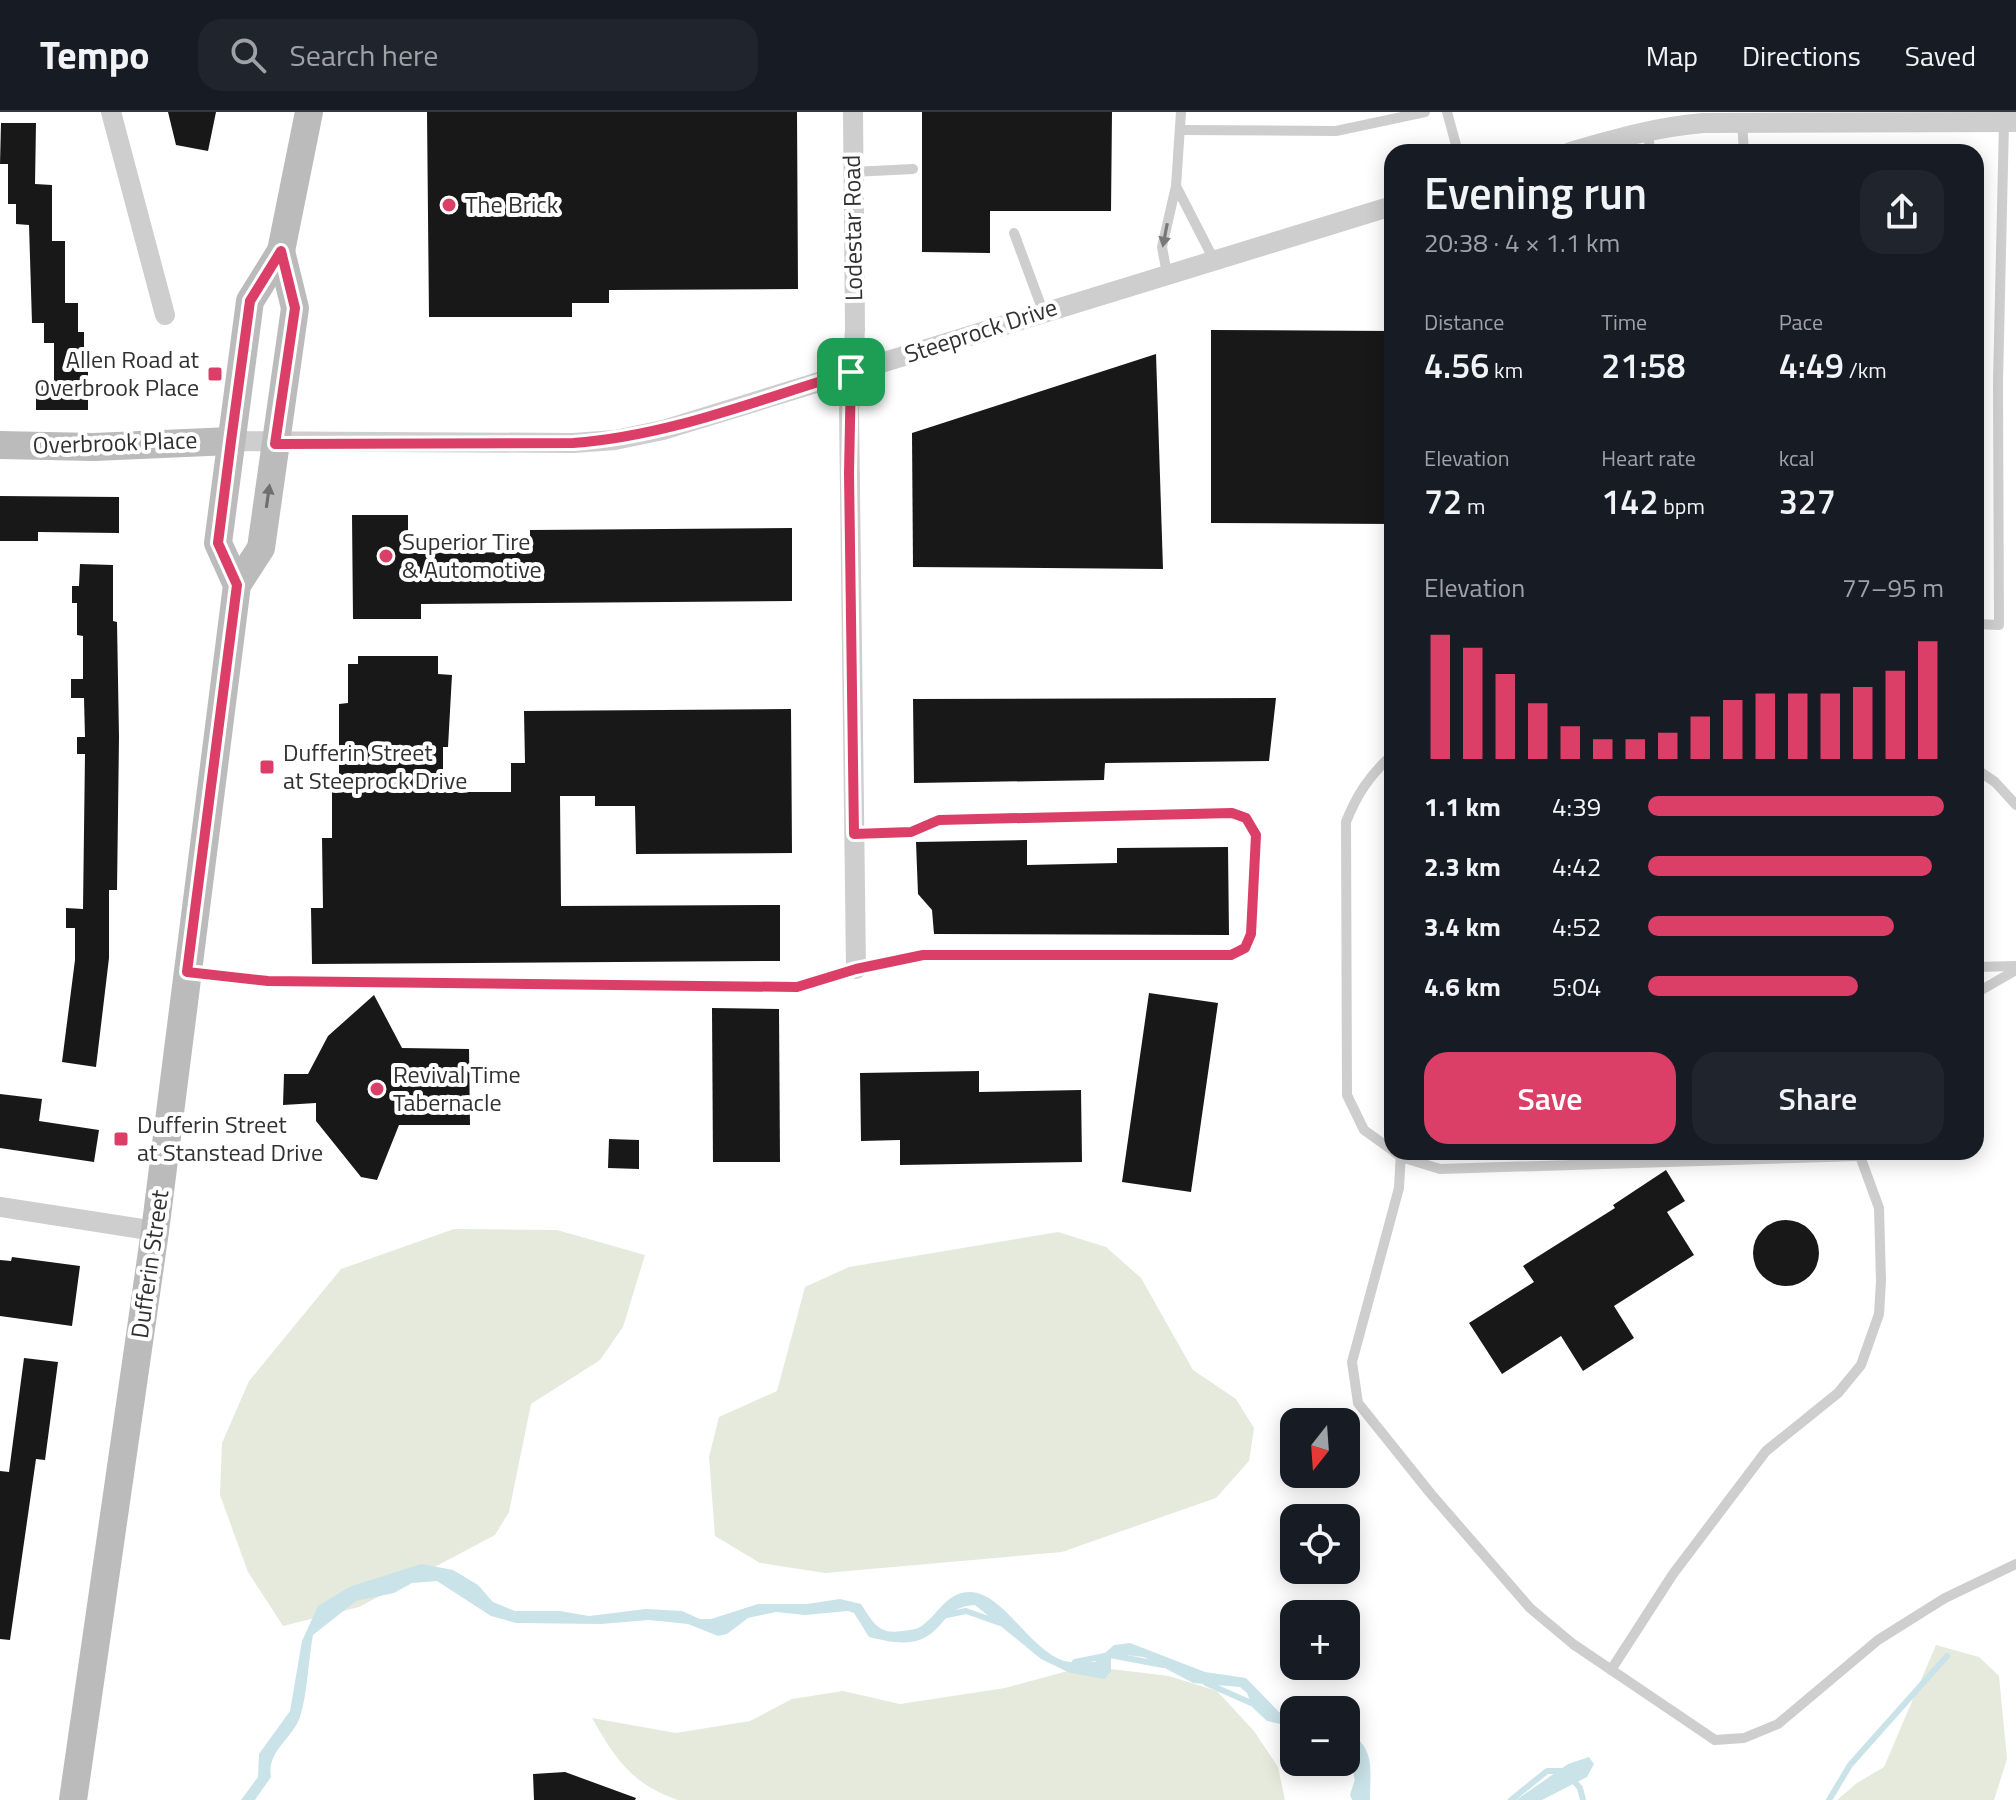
<!DOCTYPE html>
<html lang="en">
<head>
<meta charset="utf-8">
<style>
	body { margin:0; font-family:"Titillium Web",sans-serif; background:#20242c; color:#f1f3f6; height:100vh; display:flex; flex-direction:column; font-size:30px; white-space:nowrap }
	* { box-sizing:border-box; margin:0 }
	p { font-size:26px; color:#9ea1a6 }
	.icon { flex:none; width:44px; height:44px; fill:none; stroke:currentColor; stroke-width:2; stroke-linecap:round; stroke-linejoin:round }
	.map { position:relative; flex:1; overflow:hidden }
	.panel { position:absolute; left:1384px; top:32px; width:600px; height:1016px; display:flex; flex-direction:column; background:#171b24; border-radius:24px; box-shadow:0 4px 20px #0003 }
	.panel>* { flex:none }
	.needle { width:52px; rotate:197deg }
	.tools { position:absolute; left:1280px; top:1296px; display:grid; gap:16px }
	.tools a { display:grid; place-items:center; width:80px; height:80px; border-radius:16px; background:#171b24; box-shadow:0 4px 20px #0003; font-size:40px }
	.pin { position:absolute; display:grid; place-items:center; width:68px; height:68px; color:#fff; margin:-34px; border-radius:16px; box-shadow:0 4px 12px #0006 }
	.round { display:grid; place-items:center; flex:none; width:84px; height:84px; border-radius:24px; background:#20242c }
	.head { display:flex; align-items:center; justify-content:space-between; height:136px; padding:0 40px }
	h1 { font-size:44px; font-weight:600; line-height:60px }
	.stats { display:grid; grid-template-columns:repeat(3,1fr); gap:12px; height:136px; padding:8px 40px }
	.stats div { display:grid; align-content:center }
	.stats b { font-size:34px; font-weight:600 }
	.stats small { font-size:22px; font-weight:400 }
	.stats p { font-size:22px }
	.chart { height:224px; padding:16px 40px }
	.chart p { display:flex; justify-content:space-between }
	.chart svg { width:100%; height:144px; margin-top:8px; stroke:#db3f67; stroke-width:6 }
	.action { display:flex; gap:16px; margin-top:auto; padding:16px 40px }
	.action a { flex:1; height:92px; border-radius:24px; background:#db3f67; color:#fff; font-size:32px; font-weight:600; line-height:92px; text-align:center }
	.action a+a { background:#20242c; color:#f1f3f6 }
	ul { padding:0 40px; list-style:none; font-size:26px }
	li { display:grid; grid-template-columns:128px 96px 1fr; align-items:center; height:60px }
	li i { height:20px; border-radius:10px; background:#db3f67 }
	header { display:flex; align-items:center; gap:48px; box-sizing:border-box; height:112px; padding:0 40px; background:#171b24; border-bottom:2px solid #363941 }
	header strong { font-size:38px }
	nav { display:flex; gap:44px; margin-inline-start:auto; font-size:28px }
	.search { width:560px; height:72px; background:#20242c; display:flex; align-items:center; gap:20px; box-sizing:border-box; padding:0 28px; border-radius:24px; color:#9ea1a6; font-size:30px }
	.map>svg:first-child { display:block }
	.green { fill:#e6eadd }
	.water { fill:#cae3e9 }
	.lines { fill:none; stroke-linecap:round; stroke-linejoin:round }
	.stream { stroke:#cae3e9; stroke-width:6 }
	.building { fill:#181818 }
	.lane { stroke:#cecece; stroke-width:10 }
	.street { stroke:#cecece; stroke-width:20 }
	.secondary { stroke:#bbb; stroke-width:28 }
	.oneway { fill:#787878 }
	.oneway2 { fill:#6f6f6f }
	.route-casing { stroke:#fff; stroke-width:16 }
	.route { stroke:#db3f67; stroke-width:10 }
	.poi-dot { fill:#db3f67; stroke:#fff; stroke-width:3 }
	.labels { text-anchor:middle; stroke-width:8; stroke-linejoin:round; paint-order:stroke }
	.poi-label { font-size:24px; fill:#313131; stroke:#fff; text-anchor:start }
	.street-label { font-size:24px; fill:#313131; stroke:#fff }
</style>
</head>
<body>
<header>
<strong>Tempo</strong>
<div class="search"><svg class="icon" aria-label="search" viewBox="0 0 24 24"><circle cx="10" cy="10" r="6"/><path d="M15 15l6 6"/></svg>Search here</div>
<nav><a>Map</a><a>Directions</a><a>Saved</a></nav>
</header>
<div class="map">
<svg width="2016" height="1688" viewBox="0 0 2016 1688">
	<rect width="100%" height="100%" fill="#fff"/>
	<g class="green">
		<polygon points="454,1117 557,1118 645,1143 623,1215 600,1248 531,1292 509,1400 495,1423 359,1495 283,1514 248,1460 220,1383 222,1331 249,1269 341,1157"/>
		<polygon points="1058,1120 1106,1135 1141,1166 1193,1258 1236,1287 1254,1316 1249,1349 1216,1386 1062,1440 825,1461 760,1451 715,1424 709,1345 719,1305 777,1279 805,1175 849,1155"/>
		<polygon points="1936,1533 1979,1545 1999,1564 2007,1647 1994,1688 1837,1688 1857,1671 1884,1655"/>
		<path d="M 1086,1554 L 1169,1564 L 1217,1579 L 1254,1619 L 1278,1655 L 1285,1688 L 678,1688 C 631,1672 615,1646 592,1606 L 676,1621 L 750,1609 L 792,1587 L 843,1579 L 900,1592 L 1005,1576 Z"/>
	</g>
	<g class="water">
		<path d="M 421,1452 L 453,1458 L 478,1473 L 493,1490 L 515,1499 L 560,1499 L 589,1504 L 646,1497 L 682,1499 L 700,1507 L 711,1507 L 758,1492 L 807,1492 L 840,1487 L 861,1492 C 873,1510 878,1523 902,1519 C 907,1518 916,1518 920,1515 C 938,1504 945,1480 970,1480 C 1004,1481 1029,1538 1064,1549 C 1073,1551 1085,1550 1095,1550 L 1114,1533 L 1130,1531 L 1205,1560 L 1246,1566 L 1279,1600 L 1294,1601 L 1294,1615 L 1267,1609 L 1253,1596 L 1247,1581 L 1240,1575 L 1193,1571 L 1144,1545 L 1115,1542 L 1111,1547 L 1111,1559 L 1105,1567 L 1070,1561 L 1041,1547 L 975,1493 C 943,1495 946,1516 922,1527 C 905,1534 886,1529 869,1525 L 854,1501 L 848,1499 L 805,1503 L 776,1500 L 748,1506 L 727,1522 L 718,1524 L 688,1512 L 649,1508 L 601,1512 L 516,1511 L 491,1504 L 437,1469 L 412,1471 L 394,1481 L 356,1489 L 313,1523 C 308,1549 308,1579 300,1605 C 293,1626 266,1640 271,1665 L 255,1688 L 241,1688 L 258,1665 L 259,1642 L 290,1599 L 302,1529 L 318,1494 L 349,1475 Z"/>
		<path d="M 1346,1616 C 1376,1639 1370,1653 1370,1688 L 1352,1688 L 1350,1683 C 1356,1663 1365,1647 1346,1632 Z"/>
		<polygon points="1589,1645 1594,1652 1587,1665 1542,1688 1516,1688 1568,1652"/>
	</g>
	<g class="lines">
		<g class="stream">
			<polyline points="942,1504 966,1499 1000,1511"/>
			<polyline points="1075,1550 1110,1543 1163,1553"/>
			<polyline points="1206,1571 1258,1594"/>
			<polyline points="1346,1639 1353,1643 1358,1669"/>
			<polyline points="1572,1667 1580,1676 1583,1688"/>
			<polyline points="1511,1688 1547,1659 1564,1659"/>
			<polyline points="1829,1688 1850,1653 1947,1544"/>
		</g>
	</g>
	<g class="building">
		<polygon points="168,0 216,0 208,39 176,33"/>
		<polygon points="427,0 797,0 798,177 609,178 609,191 572,191 572,205 429,205"/>
		<polygon points="922,0 1112,0 1111,99 990,99 990,141 922,140"/>
		<polygon points="1,11 36,11 35,72 52,73 52,129 65,129 65,191 78,191 78,220 84,220 84,248 88,248 88,298 36,298 36,268 54,268 54,231 44,231 44,211 32,211 29,113 16,112 16,92 8,92 8,52 0,52"/>
		<polygon points="1211,218 1392,219 1392,412 1211,411"/>
		<polygon points="1156,242 1163,457 913,455 912,321"/>
		<polygon points="0,384 119,385 119,421 38,420 38,429 0,429"/>
		<polygon points="352,403 408,403 408,441 530,440 530,418 792,416 792,489 421,492 421,507 353,507"/>
		<polygon points="80,452 113,453 113,509 117,510 119,625 117,778 109,778 109,846 96,955 62,950 75,848 75,816 66,816 66,796 83,797 85,642 77,642 77,625 85,625 84,586 71,586 71,567 83,567 83,524 77,523 77,491 72,491 72,474 79,474"/>
		<polygon points="358,544 438,544 438,562 452,563 448,635 443,635 443,680 511,680 511,651 525,651 524,599 791,597 792,741 636,742 635,694 595,694 595,684 560,684 561,794 780,793 780,849 312,852 311,796 323,796 322,726 332,726 332,664 339,664 339,592 348,591 348,552 358,552"/>
		<polygon points="1276,586 1269,649 1105,651 1104,668 914,671 913,587"/>
		<polygon points="1027,728 1027,753 1117,751 1117,736 1228,735 1229,823 934,822 932,798 918,782 916,730"/>
		<polygon points="1149,881 1218,891 1191,1080 1122,1070"/>
		<polygon points="374,883 402,936 469,937 470,1013 399,1013 377,1068 361,1065 316,1009 316,991 283,993 284,962 308,962 328,924"/>
		<polygon points="712,896 779,897 780,1050 713,1050"/>
		<polygon points="979,959 979,980 1081,978 1082,1050 900,1053 900,1028 861,1029 860,961"/>
		<polygon points="0,982 42,987 39,1009 99,1018 94,1050 0,1036"/>
		<polygon points="609,1027 639,1028 639,1057 608,1056"/>
		<polygon points="1666,1058 1685,1089 1667,1100 1694,1143 1614,1194 1634,1226 1583,1259 1561,1224 1502,1262 1469,1211 1534,1170 1523,1154 1615,1096 1613,1093"/>
		<circle cx="1786" cy="1141" r="33"/>
		<polygon points="12,1145 80,1154 72,1214 0,1204 0,1148 11,1149"/>
		<polygon points="24,1246 58,1250 45,1348 36,1347 10,1528 0,1527 0,1359 9,1360"/>
		<polygon points="565,1660 636,1686 635,1688 534,1688 533,1662"/>
	</g>
	<g class="lines">
		<g class="lane">
			<polyline points="1447,0 1458,40"/>
			<polyline points="1742,10 1744,40"/>
			<polyline points="1181,18 1336,19 1425,0"/>
			<polyline points="1648,18 1650,40"/>
			<polyline points="853,60 913,57"/>
			<polyline points="1176,74 1181,0"/>
			<polyline points="1014,121 1043,199"/>
			<polyline points="1167,162 1162,135 1176,74 1214,148"/>
			<polyline points="1976,512 1999,513 1998,270 2004,10"/>
			<path d="M 1392,643 C 1370,663 1357,682 1346,710 L 1347,983 L 1364,1018 L 1392,1038"/>
			<polyline points="1976,657 1995,670 2016,693"/>
			<polyline points="1976,855 2016,854"/>
			<polyline points="189,860 268,869 797,875 856,857 923,843 1231,843 1245,836 1251,822 1256,723 1246,706 1232,701 939,708 911,720 854,722"/>
			<polyline points="1976,881 2016,858"/>
			<polyline points="1394,1040 1401,1045 1440,1057 1860,1044"/>
			<polyline points="1401,1040 1399,1076 1352,1250 1358,1291 1431,1382 1530,1496 1573,1532 1715,1628 1744,1626 1778,1612 1878,1528 1945,1486 2016,1452"/>
			<polyline points="1611,1558 1673,1462 1766,1339 1838,1281 1861,1253 1879,1202 1881,1169 1879,1096 1860,1044 1863,1040"/>
		</g>
		<g class="street">
			<polyline points="111,0 165,203"/>
			<polyline points="853,0 855,218 849,298 856,857"/>
			<path d="M 1570,40 C 1614,27 1656,15 1703,11 L 2016,10"/>
			<polyline points="231,329 573,331 615,328 663,318 1392,94"/>
			<polyline points="0,1095 155,1119"/>
		</g>
		<g class="secondary">
			<polyline points="0,333 94,335 231,329"/>
			<polyline points="237,473 218,431 250,189 281,139 309,0"/>
			<polyline points="73,1688 155,1119 237,473 261,436 295,196 281,139"/>
		</g>
	</g>
	<defs><path id="oneway-solid" d="M-6-.8H1V-3.2L6.5 0L1 3.2V.8H-6Z" transform="scale(2)"/></defs>
	<use class="oneway" href="#oneway-solid" transform="translate(1165 123) rotate(101)"/>
	<use class="oneway2" href="#oneway-solid" transform="translate(268 384) rotate(-82)"/>
	<g class="lines">
		<defs>
			<path id="route" d="M 281,139 L 295,196 L 275,332 L 573,331 C 670,324 759,287 851,260 L 849,361 L 854,722 L 911,720 L 939,708 L 1232,701 L 1246,706 L 1256,723 L 1251,822 L 1245,836 L 1231,843 L 923,843 L 856,857 L 797,875 L 268,869 L 187,860 L 237,473 L 218,431 L 231,329 L 250,189 Z"/>
		</defs>
		<use href="#route" class="route-casing"/>
		<use href="#route" class="route"/>
	</g>
	<g class="poi-dot">
		<circle cx="449" cy="93" r="8"/>
		<rect x="207" y="254" width="16" height="16" rx="4"/>
		<circle cx="386" cy="444" r="8"/>
		<rect x="259" y="647" width="16" height="16" rx="4"/>
		<circle cx="377" cy="977" r="8"/>
		<rect x="113" y="1019" width="16" height="16" rx="4"/>
	</g>
	<g class="labels">
		<g class="poi-label">
			<text x="465" y="101">The Brick</text>
			<text x="199" y="256" text-anchor="end">Allen Road at<tspan x="199" dy="28">Overbrook Place</tspan></text>
			<text x="402" y="438">Superior Tire<tspan x="402" dy="28">&amp; Automotive</tspan></text>
			<text x="283" y="649">Dufferin Street<tspan x="283" dy="28">at Steeprock Drive</tspan></text>
			<text x="393" y="971">Revival Time<tspan x="393" dy="28">Tabernacle</tspan></text>
			<text x="137" y="1021">Dufferin Street<tspan x="137" dy="28">at Stanstead Drive</tspan></text>
		</g>
		<g class="street-label">
			<text transform="translate(853 116) rotate(-91)" y="8">Lodestar Road</text>
			<text transform="translate(981 219) rotate(-18)" y="8">Steeprock Drive</text>
			<text transform="translate(115 331) rotate(-2)" y="8">Overbrook Place</text>
			<text transform="translate(150 1152) rotate(-82)" y="8">Dufferin Street</text>
		</g>
	</g>
</svg>
<div class="tools">
<a><svg class="needle" viewBox="-14 -14 28 28"><path d="M0-13l5 13h-10z" fill="#e53935"/><path d="M0 13l5-13h-10z" fill="#9ea1a6"/></svg></a>
<a><svg class="icon" aria-label="locate" viewBox="0 0 24 24"><circle cx="12" cy="12" r="6"/><path d="M12 2v4M12 18v4M2 12h4M18 12h4"/></svg></a>
<a>+</a>
<a>−</a>
</div>
<div class="pin" style="left:851px;top:260px;background:#1e9e55"><svg class="icon" aria-label="arrive" viewBox="0 0 24 24"><path d="M6 21V4h12l-3 4 3 4H6"/></svg></div>
<section class="panel">
<div class="head"><div><h1>Evening run</h1><p>20:38 · 4 × 1.1 km</p></div><a class="round"><svg class="icon" aria-label="share" viewBox="0 0 24 24"><path d="M12 15V3M7 8l5-5 5 5M5 13v7h14v-7"/></svg></a></div>
<div class="stats">
<div><p>Distance</p><b>4.56<small> km</small></b></div>
<div><p>Time</p><b>21:58</b></div>
<div><p>Pace</p><b>4:49<small> /km</small></b></div>
</div>
<div class="stats">
<div><p>Elevation</p><b>72<small> m</small></b></div>
<div><p>Heart rate</p><b>142<small> bpm</small></b></div>
<div><p>kcal</p><b>327</b></div>
</div>
<div class="chart"><p><span>Elevation</span>77–95 m</p>
<svg viewBox="0 0 160 44" preserveAspectRatio="none"><path d="M5 44V6M15 44V10M25 44V18M35 44V27M45 44V34M55 44V38M65 44V38M75 44V36M85 44V31M95 44V26M105 44V24M115 44V24M125 44V24M135 44V22M145 44V17M155 44V8"/></svg>
</div>
<ul>
<li><b>1.1 km</b>4:39<i style="width:100%"></i></li>
<li><b>2.3 km</b>4:42<i style="width:96%"></i></li>
<li><b>3.4 km</b>4:52<i style="width:83%"></i></li>
<li><b>4.6 km</b>5:04<i style="width:71%"></i></li>
</ul>
<div class="action"><a>Save</a><a>Share</a></div>
</section>
</div>
</body>
</html>
